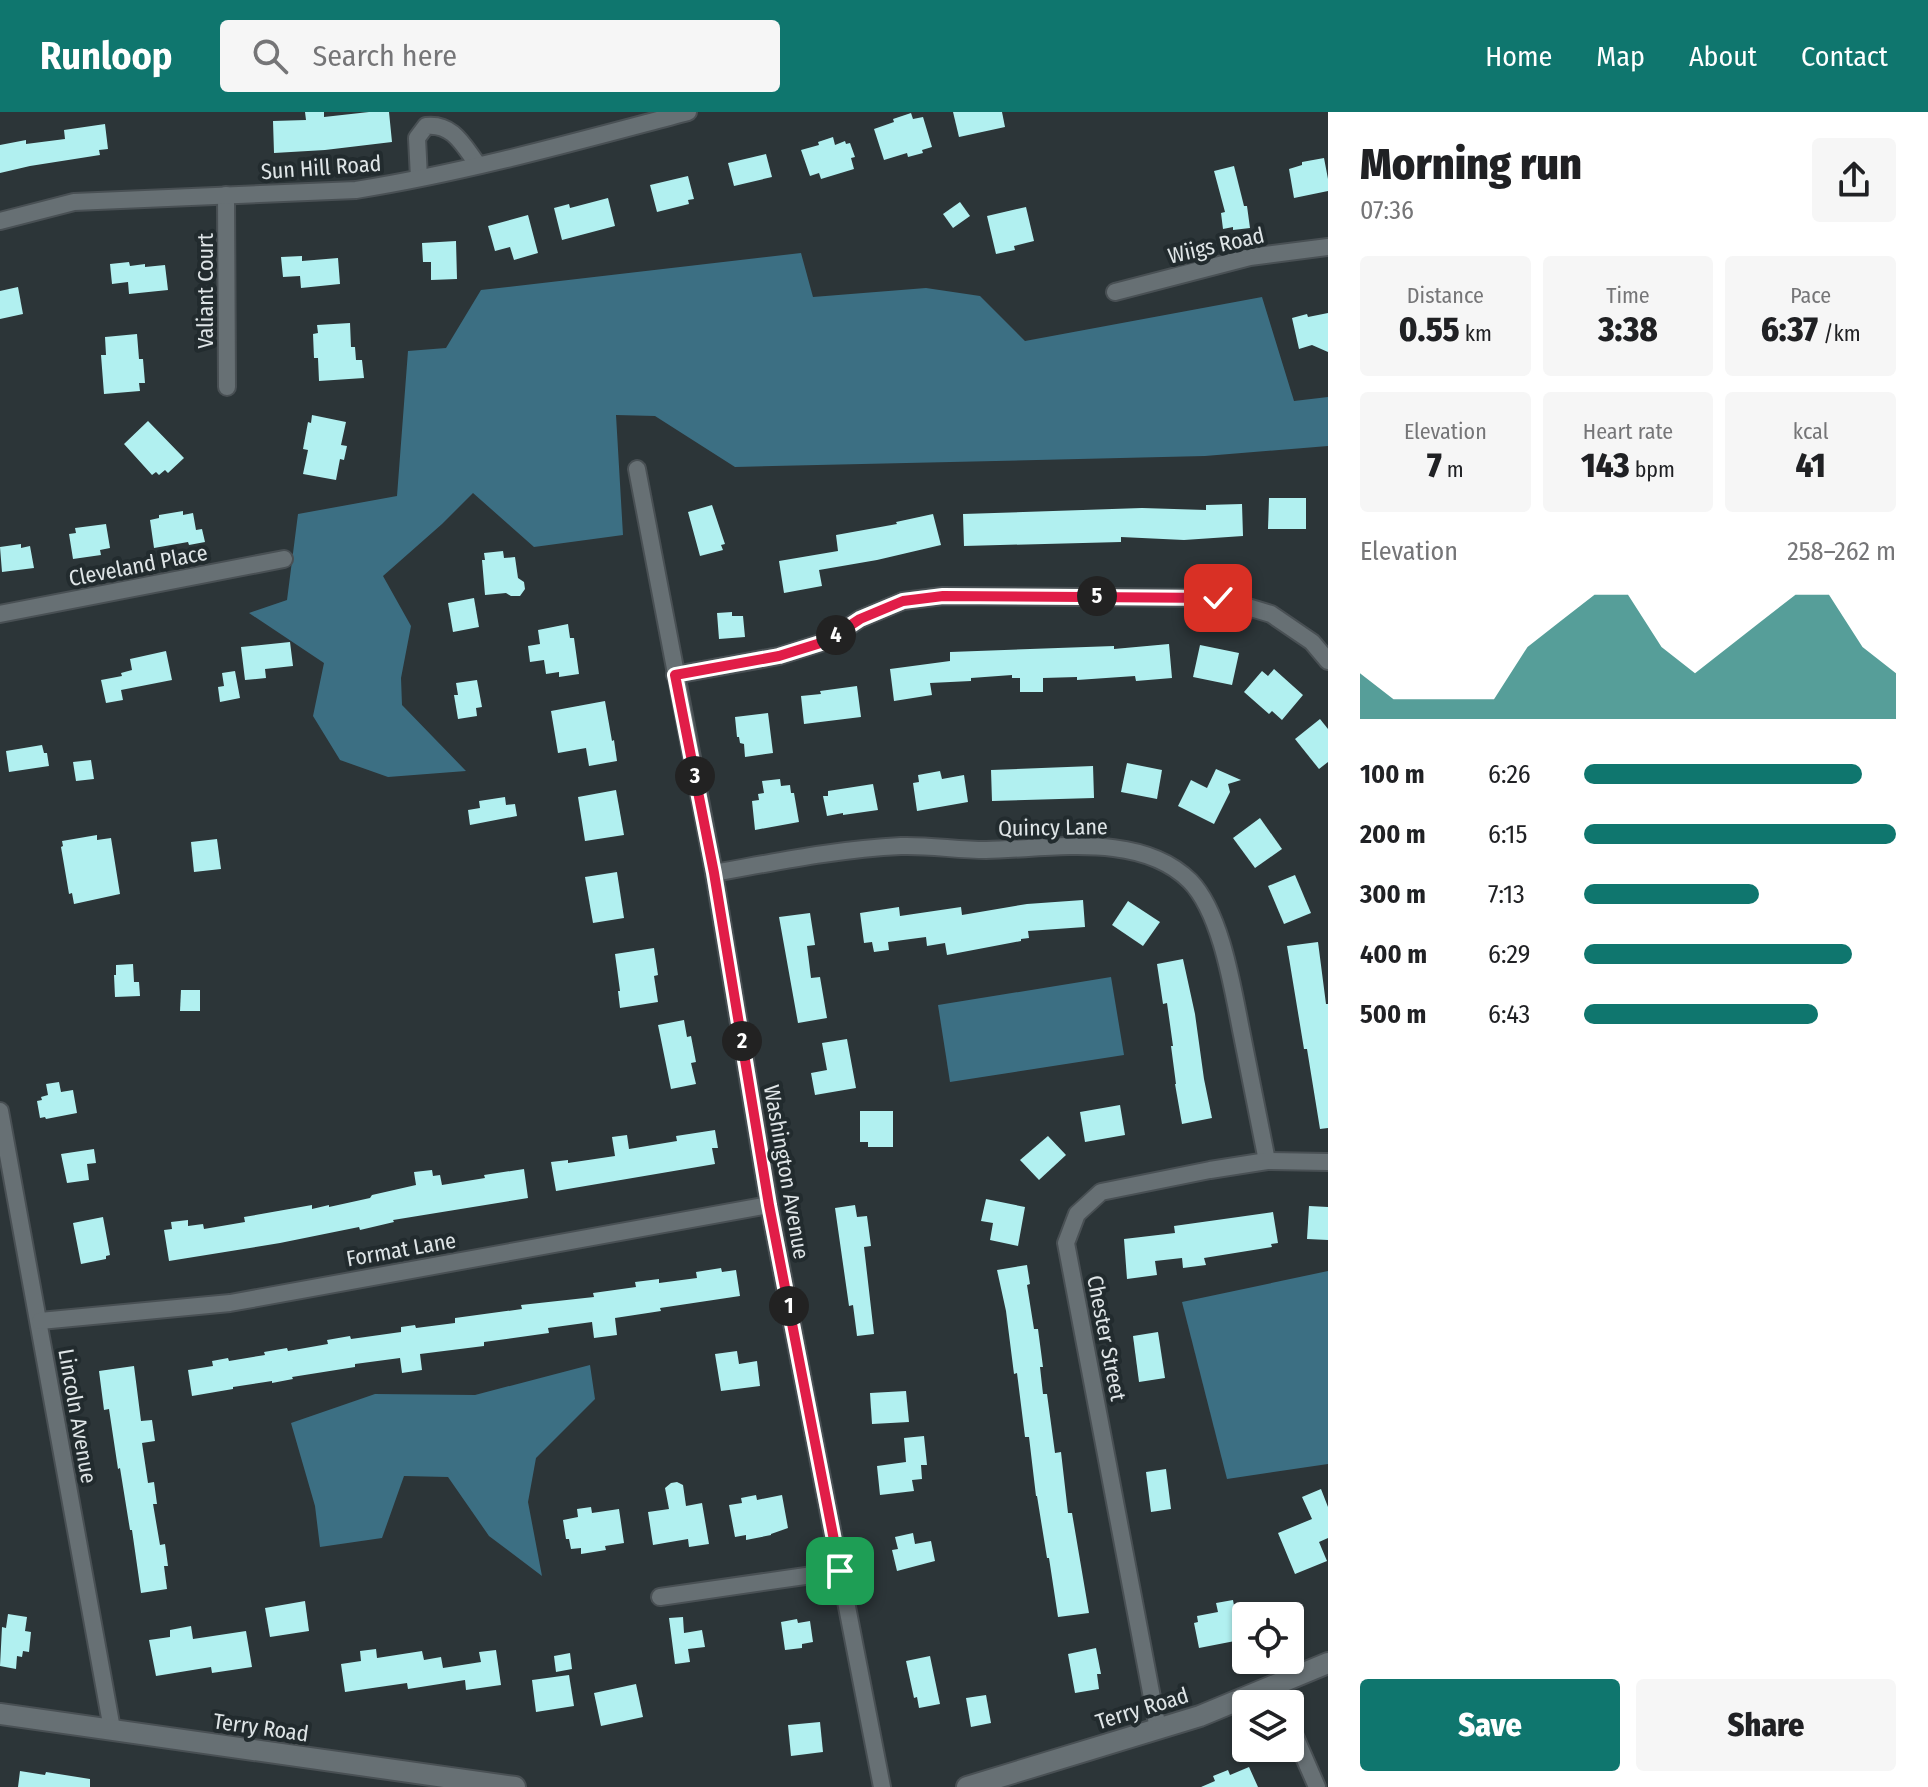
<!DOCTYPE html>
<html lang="en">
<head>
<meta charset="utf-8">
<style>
	body { margin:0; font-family:"Fira Sans Condensed",sans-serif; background:#f6f6f6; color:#202124; height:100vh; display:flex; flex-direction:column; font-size:30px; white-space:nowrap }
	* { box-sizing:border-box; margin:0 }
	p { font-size:26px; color:#757577 }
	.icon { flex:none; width:44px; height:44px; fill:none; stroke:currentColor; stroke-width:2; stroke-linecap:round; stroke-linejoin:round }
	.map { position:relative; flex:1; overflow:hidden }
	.sheet { display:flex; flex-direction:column; background:#fff; width:600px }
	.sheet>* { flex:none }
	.buttons { position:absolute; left:1232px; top:1490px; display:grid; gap:16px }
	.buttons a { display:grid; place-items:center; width:72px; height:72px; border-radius:8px; background:#fff; box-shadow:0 2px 6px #0004; font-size:40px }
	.pin { position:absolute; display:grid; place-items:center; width:68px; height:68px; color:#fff; margin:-34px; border-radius:16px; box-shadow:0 4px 12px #0006 }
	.km { position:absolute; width:40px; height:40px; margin:-20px; border-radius:50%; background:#222; color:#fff; font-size:22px; line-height:40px; text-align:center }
	.round { display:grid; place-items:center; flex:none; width:84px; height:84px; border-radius:8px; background:#f6f6f6 }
	.headline { display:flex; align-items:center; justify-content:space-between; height:136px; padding:0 32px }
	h1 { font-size:44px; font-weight:800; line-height:60px }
	.metrics { display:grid; grid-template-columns:repeat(3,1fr); gap:12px; height:136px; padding:8px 32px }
	.metrics div { display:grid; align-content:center; border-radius:8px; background:#f6f6f6; text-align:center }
	.metrics b { font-size:34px; font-weight:800 }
	.metrics small { font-size:22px; font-weight:400 }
	.metrics p { font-size:22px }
	.chart { height:224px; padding:16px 32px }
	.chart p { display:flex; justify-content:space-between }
	.chart svg { width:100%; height:144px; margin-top:8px; fill:#0f766e; opacity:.7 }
	.button { display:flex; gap:16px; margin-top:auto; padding:16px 32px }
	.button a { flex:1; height:92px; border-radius:8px; background:#0f766e; color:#fff; font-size:32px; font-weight:800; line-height:92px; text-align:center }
	.button a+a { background:#f6f6f6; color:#202124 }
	ul { padding:0 32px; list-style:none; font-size:26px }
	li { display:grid; grid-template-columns:128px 96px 1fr; align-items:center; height:60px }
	li i { height:20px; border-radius:10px; background:#0f766e }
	header { display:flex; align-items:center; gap:48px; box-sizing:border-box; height:112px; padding:0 40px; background:#0f766e; color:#fff }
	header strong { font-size:38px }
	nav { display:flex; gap:44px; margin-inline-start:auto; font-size:28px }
	.search { width:560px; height:72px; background:#f6f6f6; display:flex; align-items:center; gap:20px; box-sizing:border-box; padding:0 28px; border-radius:8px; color:#757577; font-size:30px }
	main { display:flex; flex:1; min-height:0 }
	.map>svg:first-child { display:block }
	.forest { fill:#3c6f83 }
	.building { fill:#b1f0f0 }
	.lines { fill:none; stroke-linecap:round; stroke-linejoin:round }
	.minor-casing { stroke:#495054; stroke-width:20 }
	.tertiary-casing { stroke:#495054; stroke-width:24 }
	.minor { stroke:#677074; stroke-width:16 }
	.tertiary { stroke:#677074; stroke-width:20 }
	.route-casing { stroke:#fff; stroke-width:16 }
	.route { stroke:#e11d48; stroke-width:10 }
	.labels { text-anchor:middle; stroke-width:8; stroke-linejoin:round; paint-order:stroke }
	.street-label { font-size:22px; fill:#dfe5e7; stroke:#222b2e }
</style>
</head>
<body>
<header>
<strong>Runloop</strong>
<div class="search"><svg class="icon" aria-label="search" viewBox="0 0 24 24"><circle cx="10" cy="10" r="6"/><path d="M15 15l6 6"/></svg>Search here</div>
<nav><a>Home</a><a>Map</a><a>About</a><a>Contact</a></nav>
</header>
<main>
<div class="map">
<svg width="1328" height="1675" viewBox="0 0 1328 1675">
	<rect width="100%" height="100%" fill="#2c3538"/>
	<g class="forest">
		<polygon points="801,141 813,185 926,176 980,184 1025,229 1262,185 1294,289 1328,285 1328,334 1205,344 735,355 655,304 616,303 623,423 534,435 473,381 442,412 383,464 411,514 401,566 402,593 466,659 388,665 340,648 313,604 324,551 249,501 287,488 298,402 397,384 408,239 446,236 481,178"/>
		<polygon points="1111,865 1124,943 950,970 938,893"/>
		<polygon points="1328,1159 1328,1352 1227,1367 1182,1190"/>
		<polygon points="590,1253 595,1287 536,1346 528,1390 542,1464 489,1424 448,1365 404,1364 382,1426 320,1435 315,1394 291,1311 375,1282 475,1283"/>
	</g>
	<g class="building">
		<polygon points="305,0 324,0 324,5 369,0 389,0 392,30 325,38 274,41 273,9 306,8"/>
		<polygon points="953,0 1002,0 1005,15 959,25"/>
		<polygon points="911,1 913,7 923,5 932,35 922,38 923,41 908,45 907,41 884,48 874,17 894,10 893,7"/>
		<polygon points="105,12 108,37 99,38 100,43 30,54 0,61 0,33 26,28 26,32 65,27 64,18"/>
		<polygon points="833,25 835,33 845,29 846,32 850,31 855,45 851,46 854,57 821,67 819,61 810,64 801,38 819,33 818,30"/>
		<polygon points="766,42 772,65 734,74 728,51"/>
		<polygon points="1324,46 1328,67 1328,79 1294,86 1289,57 1302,53 1302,50"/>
		<polygon points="1234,54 1244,94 1247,94 1250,116 1233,118 1233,115 1223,117 1221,101 1225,100 1214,59"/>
		<polygon points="688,64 694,87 688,88 689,92 657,100 650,73"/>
		<polygon points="608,86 615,114 562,128 554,96 569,92 570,96"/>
		<polygon points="960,90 970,104 953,116 943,102"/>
		<polygon points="1026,95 1034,129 1014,134 1015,138 996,142 987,104"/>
		<polygon points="528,103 538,141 514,148 510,135 495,139 488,114"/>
		<polygon points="456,129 457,167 431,168 431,150 423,150 422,131"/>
		<polygon points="302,144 302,149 338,146 340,172 301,176 300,164 283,165 281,145"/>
		<polygon points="129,150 130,154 145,152 145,155 165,153 168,178 129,182 128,170 112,172 110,152"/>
		<polygon points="18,175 23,202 0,207 0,179"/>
		<polygon points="1328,201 1328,240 1312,233 1299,237 1292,206 1307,202 1308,205"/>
		<polygon points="350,211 351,235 355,235 356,248 362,248 364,266 319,269 318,246 314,246 313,222 318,221 317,213"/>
		<polygon points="137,222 139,247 143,247 145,271 139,271 140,279 104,282 101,243 106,243 105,225"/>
		<polygon points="312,303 346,310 341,333 347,334 344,348 340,347 336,368 303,362 308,338 303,337 308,310 311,311"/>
		<polygon points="148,309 184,346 168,361 165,358 159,363 156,360 152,363 124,332"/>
		<polygon points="1269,386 1306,386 1306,417 1268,417"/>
		<polygon points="1242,392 1243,424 1184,428 1121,425 1121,430 964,434 963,402 1142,396 1206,398 1206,393"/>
		<polygon points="712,393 725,432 721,433 723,438 700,444 688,400"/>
		<polygon points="183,399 183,403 193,401 196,418 202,417 205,430 189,433 188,430 154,436 150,408 159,406 159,403"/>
		<polygon points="933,402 941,433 877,448 819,458 822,474 784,481 779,449 838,439 836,423 897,412 896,410"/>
		<polygon points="106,412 110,436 100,438 101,443 73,447 69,422 76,421 75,416"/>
		<polygon points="21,432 21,436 30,434 34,456 2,460 0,435"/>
		<polygon points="503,439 504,446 515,445 518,466 524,470 525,477 520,484 511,484 506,481 485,483 482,448 485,448 484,441"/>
		<polygon points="474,486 479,515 453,520 448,491"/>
		<polygon points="732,500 732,504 743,504 745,525 719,527 717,501"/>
		<polygon points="568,512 570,526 574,526 579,562 559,565 559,560 546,562 544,548 530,550 528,534 540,532 538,518"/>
		<polygon points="290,530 293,554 265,557 266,566 245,568 241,535"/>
		<polygon points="1169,532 1172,566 1136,569 1135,564 1077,568 1077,565 1043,566 1043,580 1020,580 1020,566 1012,566 1012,563 971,566 971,569 930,571 932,583 894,589 890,557 950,549 950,540 1114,534 1114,537"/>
		<polygon points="1200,533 1239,541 1232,573 1193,565"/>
		<polygon points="166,539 172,568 121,578 123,588 106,591 101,568 122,564 121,561 132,558 130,547"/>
		<polygon points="1274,557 1303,583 1282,608 1272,599 1269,602 1244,580 1262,559 1268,564"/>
		<polygon points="235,559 240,586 220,590 218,575 224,574 222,561"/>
		<polygon points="477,568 482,595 476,596 477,604 458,607 454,583 458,583 456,571"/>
		<polygon points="857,574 861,605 804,612 801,584 821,582 820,579"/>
		<polygon points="605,589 612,629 614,628 617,649 589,654 586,636 558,641 551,599"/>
		<polygon points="768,601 773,641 745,645 744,632 740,631 739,625 737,625 735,605"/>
		<polygon points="1320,607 1328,617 1328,650 1319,657 1295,627"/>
		<polygon points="42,633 44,641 47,641 49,654 9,660 6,639"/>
		<polygon points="91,648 94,667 76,669 73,650"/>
		<polygon points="1127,651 1162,658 1157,687 1121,680"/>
		<polygon points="1093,654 1094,686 992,689 991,658"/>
		<polygon points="1216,657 1241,668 1228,672 1230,680 1214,712 1178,694 1191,668 1207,676"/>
		<polygon points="940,659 942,667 964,663 968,690 917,699 913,671 919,670 918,663"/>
		<polygon points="780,667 781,674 790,673 791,681 794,681 799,710 755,718 752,689 759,688 758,682 764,681 762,669"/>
		<polygon points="873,672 878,698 843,703 843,701 827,704 823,684 828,684 828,679"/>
		<polygon points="616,678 624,723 585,729 578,685"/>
		<polygon points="505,685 506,693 515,692 517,704 470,713 468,698 480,696 479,689"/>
		<polygon points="1260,706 1282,737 1255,756 1233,726"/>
		<polygon points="97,723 97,728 111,726 120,782 74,792 72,781 69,782 61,735 63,734 62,729"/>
		<polygon points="217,727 221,757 194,760 191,730"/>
		<polygon points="617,760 624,806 593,811 585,765"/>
		<polygon points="1295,763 1311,801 1284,812 1268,774"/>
		<polygon points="1083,788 1085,815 1028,819 1029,826 1021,827 1021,829 947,843 945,831 927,834 926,825 888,830 889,838 874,840 872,830 864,831 860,801 899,795 900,804 961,795 962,803 1027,792"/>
		<polygon points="1128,789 1160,810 1143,834 1112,813"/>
		<polygon points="810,801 815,833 807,834 811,866 820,865 827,906 798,911 779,805"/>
		<polygon points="1318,830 1326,892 1328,892 1328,1016 1320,1017 1307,937 1304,937 1287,834"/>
		<polygon points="654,836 658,863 654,864 658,890 620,896 618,879 620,879 615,842"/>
		<polygon points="1183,847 1195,902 1204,967 1212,1006 1182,1012 1175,972 1176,972 1171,934 1173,934 1167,891 1163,892 1157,852"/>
		<polygon points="133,852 134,870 139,870 140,884 115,885 114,863 116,863 116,853"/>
		<polygon points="181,878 200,878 200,899 180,899"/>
		<polygon points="684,908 687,925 691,924 696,950 691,951 696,972 671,977 658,913"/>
		<polygon points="847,927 856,976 815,983 811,961 827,958 822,931"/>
		<polygon points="59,970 61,980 73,978 77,1001 46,1007 45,1005 40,1006 37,989 42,988 41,985 48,983 46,972"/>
		<polygon points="1120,993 1125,1023 1085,1030 1080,1000"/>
		<polygon points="860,999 893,999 893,1035 868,1035 868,1030 860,1030"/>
		<polygon points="715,1018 718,1036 712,1036 715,1052 556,1079 551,1050 568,1048 568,1051 615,1044 612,1025 627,1023 629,1037 677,1029 676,1024"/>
		<polygon points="1048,1024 1066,1043 1039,1068 1020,1048"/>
		<polygon points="94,1037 96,1051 87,1052 89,1068 67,1071 61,1042"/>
		<polygon points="524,1057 528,1086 393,1108 394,1110 360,1118 359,1115 280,1131 169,1149 164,1118 172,1117 171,1110 188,1108 188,1114 203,1112 204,1117 245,1110 244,1105 312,1093 312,1097 329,1093 329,1095 370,1086 372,1083 416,1073 414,1060 432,1058 433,1064 440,1063 442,1073 485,1066 484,1063"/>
		<polygon points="986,1087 1025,1095 1018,1134 990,1128 993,1111 981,1109"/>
		<polygon points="855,1093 857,1105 867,1104 871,1134 864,1135 874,1222 857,1224 853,1193 849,1194 835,1096"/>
		<polygon points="1309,1094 1328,1095 1328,1128 1307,1127"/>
		<polygon points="1273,1100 1278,1131 1271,1132 1272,1135 1204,1146 1206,1153 1183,1156 1182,1146 1155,1149 1157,1163 1127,1167 1124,1127 1175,1121 1174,1114"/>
		<polygon points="103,1105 110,1143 106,1144 106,1147 81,1152 73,1111"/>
		<polygon points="1027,1153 1030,1172 1027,1173 1034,1217 1038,1217 1043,1255 1040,1255 1043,1282 1047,1282 1055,1341 1061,1340 1068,1401 1072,1401 1089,1501 1058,1505 1049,1446 1047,1446 1037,1384 1036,1384 1029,1325 1025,1325 1017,1261 1014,1262 1006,1199 997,1158"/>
		<polygon points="721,1156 722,1160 736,1158 740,1184 660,1196 661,1199 615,1206 617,1223 594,1226 592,1210 548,1216 549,1221 484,1230 484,1234 420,1242 422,1258 402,1261 400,1246 355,1252 355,1255 292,1265 293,1267 272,1271 272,1269 233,1275 233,1277 192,1284 188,1258 213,1254 212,1249 228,1246 229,1249 265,1243 264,1240 287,1236 288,1239 328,1232 327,1228 350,1224 351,1227 401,1220 401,1215 415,1213 416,1216 455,1211 455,1206 522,1197 521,1193 594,1185 593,1181 636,1175 635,1170 659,1167 659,1171 697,1166 696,1160"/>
		<polygon points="1158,1220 1165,1266 1139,1270 1133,1224"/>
		<polygon points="737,1239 739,1252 757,1249 760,1274 721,1279 715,1242"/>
		<polygon points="134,1254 141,1309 152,1308 155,1329 142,1331 148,1371 154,1370 157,1392 153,1392 160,1433 165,1432 168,1454 164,1454 167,1477 141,1481 132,1418 130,1418 120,1356 118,1357 109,1297 104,1298 99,1259"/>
		<polygon points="906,1279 909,1310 872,1312 870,1281"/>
		<polygon points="924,1324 927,1353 921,1353 922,1367 912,1368 914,1379 880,1383 877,1354 906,1350 904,1326"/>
		<polygon points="1166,1357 1171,1397 1151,1400 1146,1360"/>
		<polygon points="677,1370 683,1373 686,1394 702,1391 709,1432 689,1435 688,1427 653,1433 648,1400 669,1397 665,1376 671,1371"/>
		<polygon points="1321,1377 1328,1395 1328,1426 1319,1430 1327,1449 1295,1462 1278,1421 1312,1407 1302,1385"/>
		<polygon points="756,1383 757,1388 782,1383 788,1416 771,1422 771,1423 746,1428 746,1423 735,1425 729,1393 742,1391 741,1386"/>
		<polygon points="591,1395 592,1401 619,1397 624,1431 605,1434 606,1438 581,1442 581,1436 571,1437 569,1427 566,1427 563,1408 578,1405 577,1397"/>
		<polygon points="913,1421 915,1432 931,1429 935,1449 897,1459 892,1438 898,1437 895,1425"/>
		<polygon points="1233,1488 1240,1528 1199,1536 1194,1511 1198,1510 1197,1504 1218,1500 1216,1491"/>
		<polygon points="305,1489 309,1519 270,1525 265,1496"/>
		<polygon points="8,1502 27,1505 25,1519 31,1520 29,1540 23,1539 22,1545 17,1544 16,1557 0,1554 2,1515 6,1516"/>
		<polygon points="683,1505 684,1521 702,1518 705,1535 688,1537 690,1550 675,1552 669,1506"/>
		<polygon points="797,1507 798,1511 810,1509 813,1530 802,1532 802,1536 785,1538 781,1510"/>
		<polygon points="191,1514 193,1527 246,1519 252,1555 212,1561 211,1555 156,1564 149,1528 170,1525 170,1518"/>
		<polygon points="1096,1536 1101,1562 1097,1562 1099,1577 1075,1581 1068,1542"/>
		<polygon points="376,1537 377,1546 422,1539 424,1548 441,1545 443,1556 481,1550 479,1540 496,1538 501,1573 466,1578 465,1568 408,1577 407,1571 345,1580 341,1552 361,1549 360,1539"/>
		<polygon points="570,1541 572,1557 556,1560 554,1544"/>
		<polygon points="930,1544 940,1592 919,1596 917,1585 914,1586 906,1549"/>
		<polygon points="569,1563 574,1594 536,1600 532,1568"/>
		<polygon points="636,1572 643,1605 601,1614 594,1581"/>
		<polygon points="986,1583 991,1611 971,1615 966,1586"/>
		<polygon points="820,1610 823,1640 791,1644 788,1613"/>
		<polygon points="1249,1655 1258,1675 1201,1675 1215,1669 1213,1664 1228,1658 1230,1663"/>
		<polygon points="20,1659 45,1663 46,1660 90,1667 90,1675 18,1675"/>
	</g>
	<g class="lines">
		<defs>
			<g id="minor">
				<path d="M 419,66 L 417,26 L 426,14 C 453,11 463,33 478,53"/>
				<polyline points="226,83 227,275"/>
				<path d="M 0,109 L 74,90 L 356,78 C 468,60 578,29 688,0"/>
				<polyline points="1115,180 1250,145 1328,135"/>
				<polyline points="637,357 714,761 769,1093 882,1675"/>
				<polyline points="0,502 284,447"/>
				<polyline points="675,563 779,544 827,529 860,507 903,489 943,484 1218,486 1271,502 1312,530 1328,549"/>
				<path d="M 714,761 C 776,750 838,737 901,734 C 929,733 957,738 986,738 C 1050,737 1140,719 1190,769 C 1222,802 1233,879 1242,923 C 1250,965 1259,1007 1267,1049"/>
				<polyline points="0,999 112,1617"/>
				<polyline points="40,1209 230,1191 769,1093"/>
				<polyline points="660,1485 840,1459"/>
				<polyline points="1271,1574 1281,1592"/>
				<polyline points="1290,1613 1317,1675"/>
				<polyline points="1158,1617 1066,1131 1077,1102 1101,1080 1210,1058 1267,1049 1328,1050"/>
			</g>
			<g id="tertiary">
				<polyline points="0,1602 515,1675"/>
				<polyline points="967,1675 1200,1604 1328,1551"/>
			</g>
		</defs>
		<use href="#minor" class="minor-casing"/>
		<use href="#tertiary" class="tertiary-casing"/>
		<use href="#minor" class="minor"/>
		<use href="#tertiary" class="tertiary"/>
	</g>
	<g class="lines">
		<defs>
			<polyline id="route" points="840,1459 769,1093 714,761 675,563 779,544 827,529 860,507 903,489 943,484 1218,486"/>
		</defs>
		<use href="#route" class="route-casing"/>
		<use href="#route" class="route"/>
	</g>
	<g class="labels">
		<g class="street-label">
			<text transform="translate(321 55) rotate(-4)" y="8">Sun Hill Road</text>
			<text transform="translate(1216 133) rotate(-13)" y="8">Wiigs Road</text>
			<text transform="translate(205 179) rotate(-90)" y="8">Valiant Court</text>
			<text transform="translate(138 453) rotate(-11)" y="8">Cleveland Place</text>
			<text transform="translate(1053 715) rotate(-1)" y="8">Quincy Lane</text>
			<text transform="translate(787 1060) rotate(80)" y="8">Washington Avenue</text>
			<text transform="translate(401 1137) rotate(-10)" y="8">Format Lane</text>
			<text transform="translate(1107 1226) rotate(79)" y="8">Chester Street</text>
			<text transform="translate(78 1304) rotate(80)" y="8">Lincoln Avenue</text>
			<text transform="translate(1142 1596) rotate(-17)" y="8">Terry Road</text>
			<text transform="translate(261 1615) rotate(8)" y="8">Terry Road</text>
		</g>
	</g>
</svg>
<div class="buttons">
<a><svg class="icon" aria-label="locate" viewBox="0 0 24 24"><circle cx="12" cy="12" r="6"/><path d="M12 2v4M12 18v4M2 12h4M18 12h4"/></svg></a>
<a><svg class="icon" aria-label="layers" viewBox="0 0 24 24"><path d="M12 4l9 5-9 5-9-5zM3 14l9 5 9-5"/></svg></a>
</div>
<div class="pin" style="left:840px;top:1459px;background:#1e9e55"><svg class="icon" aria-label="arrive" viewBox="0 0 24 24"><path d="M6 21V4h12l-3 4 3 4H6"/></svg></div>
<div class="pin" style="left:1218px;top:486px;background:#d93025"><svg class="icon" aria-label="check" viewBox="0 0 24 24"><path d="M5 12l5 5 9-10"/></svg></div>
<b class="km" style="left:789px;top:1194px">1</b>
<b class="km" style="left:742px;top:929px">2</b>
<b class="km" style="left:695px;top:664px">3</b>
<b class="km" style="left:836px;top:523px">4</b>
<b class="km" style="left:1097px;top:484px">5</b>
</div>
<section class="sheet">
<div class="headline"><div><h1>Morning run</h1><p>07:36</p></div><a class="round"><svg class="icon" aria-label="share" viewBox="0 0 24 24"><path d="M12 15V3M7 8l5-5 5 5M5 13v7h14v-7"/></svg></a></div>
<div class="metrics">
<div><p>Distance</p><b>0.55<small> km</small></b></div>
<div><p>Time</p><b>3:38</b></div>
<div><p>Pace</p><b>6:37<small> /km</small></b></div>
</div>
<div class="metrics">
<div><p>Elevation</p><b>7<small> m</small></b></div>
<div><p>Heart rate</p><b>143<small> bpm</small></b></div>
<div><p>kcal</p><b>41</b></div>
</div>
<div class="chart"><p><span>Elevation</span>258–262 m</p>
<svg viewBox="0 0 160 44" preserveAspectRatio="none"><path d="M0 44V30L10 38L20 38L30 38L40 38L50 22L60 14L70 6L80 6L90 22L100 30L110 22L120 14L130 6L140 6L150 22L160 30V44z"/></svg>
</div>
<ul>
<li><b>100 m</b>6:26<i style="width:89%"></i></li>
<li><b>200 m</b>6:15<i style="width:100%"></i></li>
<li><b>300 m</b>7:13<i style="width:56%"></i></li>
<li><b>400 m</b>6:29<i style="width:86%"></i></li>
<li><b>500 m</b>6:43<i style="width:75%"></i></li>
</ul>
<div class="button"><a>Save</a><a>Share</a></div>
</section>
</main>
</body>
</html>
